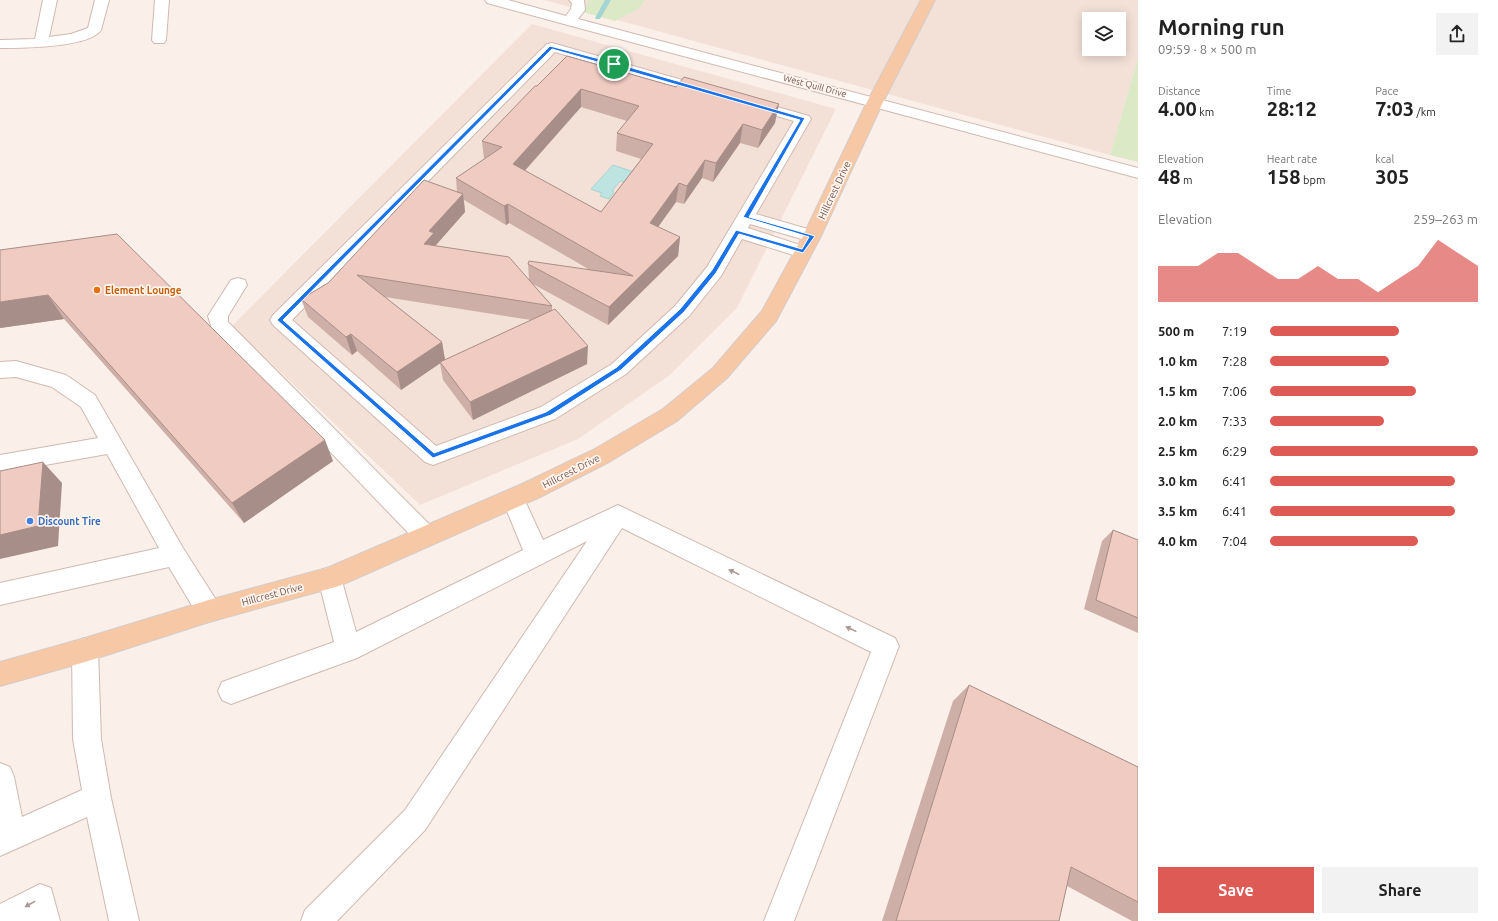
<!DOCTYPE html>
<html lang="en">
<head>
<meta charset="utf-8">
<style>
	body { margin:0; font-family:Ubuntu,sans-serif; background:#f2f2f2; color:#222; height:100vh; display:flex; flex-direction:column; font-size:15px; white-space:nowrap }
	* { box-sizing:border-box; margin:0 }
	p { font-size:13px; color:#767676 }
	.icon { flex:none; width:22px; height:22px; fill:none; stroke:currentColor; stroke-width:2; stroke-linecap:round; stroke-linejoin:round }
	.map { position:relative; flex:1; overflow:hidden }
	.side { display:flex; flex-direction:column; background:#fff; width:360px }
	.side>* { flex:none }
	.controls { position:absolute; left:1082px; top:12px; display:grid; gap:8px }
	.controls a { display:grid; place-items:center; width:44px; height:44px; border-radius:0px; background:#fff; box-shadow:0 2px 10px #0003; font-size:20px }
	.pin { position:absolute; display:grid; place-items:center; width:34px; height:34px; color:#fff; margin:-17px; border:2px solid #fff; border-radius:50%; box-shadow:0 1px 4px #0007 }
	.round { display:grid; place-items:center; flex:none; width:42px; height:42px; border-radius:0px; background:#f2f2f2 }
	.headline { display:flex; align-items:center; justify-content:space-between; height:68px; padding:0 20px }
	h1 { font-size:22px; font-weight:700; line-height:30px }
	.figures { display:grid; grid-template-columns:repeat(3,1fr); gap:6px; height:68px; padding:4px 20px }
	.figures div { display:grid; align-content:center }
	.figures b { font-size:20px; font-weight:700 }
	.figures small { font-size:11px; font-weight:400 }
	.figures p { font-size:11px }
	.chart { height:112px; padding:8px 20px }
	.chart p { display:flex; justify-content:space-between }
	.chart svg { width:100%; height:72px; margin-top:4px; fill:#de5a55; opacity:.7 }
	.action { display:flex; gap:8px; margin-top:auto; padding:8px 20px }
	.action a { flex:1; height:46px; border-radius:0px; background:#de5a55; color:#fff; font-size:16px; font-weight:700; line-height:46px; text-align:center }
	.action a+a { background:#f2f2f2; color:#222 }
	ul { padding:0 20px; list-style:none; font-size:13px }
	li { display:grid; grid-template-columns:64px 48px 1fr; align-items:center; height:30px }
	li i { height:10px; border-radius:5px; background:#de5a55 }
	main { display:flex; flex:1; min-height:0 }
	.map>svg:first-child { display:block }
	.residential { fill:#f3e1d7; fill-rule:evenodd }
	.green { fill:#dbe9c7 }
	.water { fill:#bee4e2; stroke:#a4d5d4 }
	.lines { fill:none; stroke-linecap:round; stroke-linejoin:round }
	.stream { fill:#a4d5d4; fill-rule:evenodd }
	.minor-casing { stroke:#cfb9b1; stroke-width:2 }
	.major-casing { stroke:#d5ccca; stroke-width:2 }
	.minor { fill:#fff; fill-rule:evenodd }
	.major { fill:#f6c8a5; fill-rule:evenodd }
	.wall { fill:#ceafa7; fill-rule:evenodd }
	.shaded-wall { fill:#a78e88 }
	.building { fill:#efcbc2; stroke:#a78e88; fill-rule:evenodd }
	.oneway { fill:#ac9894 }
	.route { fill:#1a73e8; stroke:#fff; fill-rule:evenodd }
	.food-dot { fill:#e8710a; stroke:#fef5ef; stroke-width:1.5 }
	.shop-dot { fill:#3f7fe0; stroke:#fef5ef; stroke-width:1.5 }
	.labels { text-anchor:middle; stroke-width:3.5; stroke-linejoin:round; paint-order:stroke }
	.far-street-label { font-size:9px; fill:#74544d; stroke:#fef5ef }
	.street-label { font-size:10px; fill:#74544d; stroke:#fef5ef }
	.food-label { font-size:10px; font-weight:bold; fill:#c56008; stroke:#fef5ef; text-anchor:start }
	.shop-label { font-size:10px; font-weight:bold; fill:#366cbe; stroke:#fef5ef; text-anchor:start }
</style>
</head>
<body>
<main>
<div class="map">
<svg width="1138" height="921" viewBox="0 0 1138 921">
	<rect width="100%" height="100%" fill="#fbf0e9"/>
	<g class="residential">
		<path d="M 544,0 L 1138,0 L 1138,58 L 1110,155 ZM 1089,19 L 1119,19 L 1119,49 L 1089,49 Z"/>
		<polygon points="532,24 836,109 737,308 670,375 578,439 420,505 232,326"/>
	</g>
	<g class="green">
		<polygon points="589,0 645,0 638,9 615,21 582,12"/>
		<polygon points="1138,58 1138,162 1110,155"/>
	</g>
	<polygon class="water" points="613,165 640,174 632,184 620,181 612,191 614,192 609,199 600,196 602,193 591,189"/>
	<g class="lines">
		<polygon class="stream" points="605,0 611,0 600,19 596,19 595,18"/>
		<defs>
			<g id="minor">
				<path d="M 43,0 L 57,0 L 49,37 L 71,34 L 88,28 L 95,0 L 109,0 L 101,30 C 89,48 21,48 0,48 L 0,40 L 35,39 Z"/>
				<polygon points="155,0 169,0 166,40 164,43 154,43 152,40"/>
				<polygon points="485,0 508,0 566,16 571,9 572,3 569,0 584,0 585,10 578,19 1138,168 1138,178 564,24 487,3"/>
				<path d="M 552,43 L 809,116 L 811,119 L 756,214 L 818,232 L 821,236 L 818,240 L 812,242 L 750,224 L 748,228 L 809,248 L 812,252 L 809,256 L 803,258 L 742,239 L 721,276 L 689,316 L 626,374 L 555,419 L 433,465 L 425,462 L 273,325 L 270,320 L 273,315 L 547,44 ZM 555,52 L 794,121 L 707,267 L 675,306 L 612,364 L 541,407 L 436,446 L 292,320 Z"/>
				<polygon points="238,278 245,280 247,285 228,316 228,322 434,529 438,536 434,543 426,546 418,543 212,329 208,316 231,280"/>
				<polygon points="16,361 66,375 95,395 183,548 218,603 221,611 218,619 209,622 200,619 169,567 0,605 0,583 159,548 107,454 0,473 0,455 98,438 81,407 52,387 16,377 0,378 0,362"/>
				<polygon points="513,489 521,492 543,540 618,505 895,638 899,646 794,921 764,921 871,652 622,528 425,830 337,921 301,921 305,910 405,810 587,541 357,658 231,704 222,700 218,691 222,682 334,642 318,578 321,570 330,567 339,570 356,632 523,550 502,499 505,492"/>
				<polygon points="85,638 94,641 98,650 101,739 111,798 139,921 109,921 87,817 0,856 0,763 10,767 14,777 22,817 82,790 73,739 72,650 76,641"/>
				<polygon points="40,884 51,888 60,921 0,921 0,904"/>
			</g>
			<polygon id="major" points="921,0 935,0 883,102 821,236 776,321 727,378 677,421 609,462 538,498 339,586 209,622 85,662 0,686 0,662 85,638 209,600 327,568 522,484 593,450 663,409 713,368 762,311 803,236 867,102"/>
		</defs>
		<use href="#minor" class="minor-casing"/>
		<use href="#major" class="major-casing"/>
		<use href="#minor" class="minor"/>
		<use href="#major" class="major"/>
	</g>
	<g class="wall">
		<path d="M 567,56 L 775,123 L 758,148 L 740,143 L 713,182 L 702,178 L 684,204 L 676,202 L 658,227 L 680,237 L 678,256 L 608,325 L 533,284 L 552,306 L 552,310 L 587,364 L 473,420 L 443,380 L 440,363 L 401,390 L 357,351 L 352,355 L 308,317 L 301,299 L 328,283 L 457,192 L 456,178 L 484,159 L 482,141 ZM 581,107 L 627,121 L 617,133 L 616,151 L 641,159 L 601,212 L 524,171 ZM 464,200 L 506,225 L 509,223 L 590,270 L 528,264 L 529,279 L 436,246 L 436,245 L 465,212 ZM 385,297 L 531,320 L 443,361 L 445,360 L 442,342 Z"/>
		<polygon points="0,250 333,461 244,523 64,319 0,328"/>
		<polygon points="1113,530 1138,540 1138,633 1084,609 1102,541"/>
		<polygon points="969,685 1138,767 1138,921 1132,921 1067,886 1059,921 882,921 953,701"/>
	</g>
	<g class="shaded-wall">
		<polygon points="581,89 581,107 514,183 513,164"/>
		<polygon points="779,104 775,123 758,148 762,130"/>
		<polygon points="743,124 740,143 713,182 716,163"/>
		<polygon points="705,160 702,178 684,204 687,186"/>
		<polygon points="679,183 676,202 648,241 650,223"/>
		<polygon points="463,194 465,212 436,245 437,252 424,244 429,231"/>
		<polygon points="508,204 509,223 506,225 504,206"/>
		<polygon points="680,237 678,256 608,325 609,307"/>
		<polygon points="48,295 64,319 0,328 0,302"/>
		<polygon points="351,334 357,351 352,355 346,337"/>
		<polygon points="442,342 445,360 401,390 397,372"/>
		<polygon points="588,346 587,364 473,420 470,402"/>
		<polygon points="325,440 333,461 244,523 232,503"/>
		<polygon points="43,462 62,483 58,546 0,559 0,535"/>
	</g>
	<g class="building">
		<path d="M 567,56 L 676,87 L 684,77 L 779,104 L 762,130 L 743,124 L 716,163 L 705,160 L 687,186 L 679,183 L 650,223 L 680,237 L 609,307 L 528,264 L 529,261 L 633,276 L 508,204 L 504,206 L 456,178 L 502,147 L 482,141 L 535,86 L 537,86 ZM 581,89 L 639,106 L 617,133 L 653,144 L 601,212 L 513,164 Z"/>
		<polygon points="424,180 463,194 429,231 434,233 424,244 509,257 552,306 357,275 442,342 397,372 351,334 346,337 301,299 328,283"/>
		<polygon points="117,234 325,440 232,503 48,295 0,302 0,250"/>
		<polygon points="555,309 588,346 470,402 440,362"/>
		<polygon points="43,462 38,526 0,535 0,471"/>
		<polygon points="1113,530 1138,540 1138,618 1096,600"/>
		<polygon points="969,685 1138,767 1138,902 1071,867 1059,921 896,921"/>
	</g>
	<defs><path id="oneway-solid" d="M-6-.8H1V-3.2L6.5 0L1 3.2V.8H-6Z"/></defs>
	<g class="oneway">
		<use href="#oneway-solid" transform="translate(734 572) rotate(-154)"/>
		<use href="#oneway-solid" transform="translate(851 629) rotate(-154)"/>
		<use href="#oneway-solid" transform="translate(30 904) rotate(151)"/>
	</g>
	<path class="route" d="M 550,46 L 615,63 L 805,118 L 749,217 L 815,236 L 803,253 L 739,234 L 716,273 L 684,312 L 621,370 L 551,415 L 433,458 L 277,320 ZM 552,49 L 800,120 L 743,217 L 809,237 L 802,249 L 736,230 L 712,270 L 680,309 L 617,367 L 546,412 L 434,453 L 283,320 Z"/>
	<circle class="food-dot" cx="97" cy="290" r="4"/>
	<circle class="shop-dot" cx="30" cy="521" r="4"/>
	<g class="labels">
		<g class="far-street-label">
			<text transform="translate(815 86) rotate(15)" y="3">West Quill Drive</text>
		</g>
		<g class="street-label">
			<text transform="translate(834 190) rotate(-65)" y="4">Hillcrest Drive</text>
			<text transform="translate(571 471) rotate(-27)" y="4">Hillcrest Drive</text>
			<text transform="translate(272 594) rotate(-15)" y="4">Hillcrest Drive</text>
		</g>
		<g class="food-label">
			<text x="105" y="294">Element Lounge</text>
		</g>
		<g class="shop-label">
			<text x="38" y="525">Discount Tire</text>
		</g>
	</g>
</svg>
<div class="controls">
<a><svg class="icon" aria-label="layers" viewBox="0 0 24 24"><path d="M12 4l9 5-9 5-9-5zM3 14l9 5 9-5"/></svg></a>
</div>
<div class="pin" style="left:614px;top:64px;background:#1e9e55"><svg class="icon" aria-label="arrive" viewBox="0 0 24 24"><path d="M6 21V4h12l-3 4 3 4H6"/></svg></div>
</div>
<section class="side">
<div class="headline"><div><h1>Morning run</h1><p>09:59 · 8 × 500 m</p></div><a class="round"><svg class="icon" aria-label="share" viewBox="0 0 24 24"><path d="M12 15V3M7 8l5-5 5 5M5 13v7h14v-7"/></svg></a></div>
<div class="figures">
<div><p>Distance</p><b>4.00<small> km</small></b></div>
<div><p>Time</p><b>28:12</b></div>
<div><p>Pace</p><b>7:03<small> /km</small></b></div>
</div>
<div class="figures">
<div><p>Elevation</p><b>48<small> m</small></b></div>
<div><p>Heart rate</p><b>158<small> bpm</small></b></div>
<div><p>kcal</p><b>305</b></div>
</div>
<div class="chart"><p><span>Elevation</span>259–263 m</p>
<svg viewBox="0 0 160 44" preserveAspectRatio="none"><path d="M0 44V22L10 22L20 22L30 14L40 14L50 22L60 30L70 30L80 22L90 30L100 30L110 38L120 30L130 22L140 6L150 14L160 22V44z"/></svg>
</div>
<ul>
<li><b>500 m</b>7:19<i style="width:62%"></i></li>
<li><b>1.0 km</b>7:28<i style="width:57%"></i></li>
<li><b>1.5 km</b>7:06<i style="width:70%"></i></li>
<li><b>2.0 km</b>7:33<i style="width:55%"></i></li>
<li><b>2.5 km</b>6:29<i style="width:100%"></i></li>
<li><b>3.0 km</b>6:41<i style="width:89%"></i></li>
<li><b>3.5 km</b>6:41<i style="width:89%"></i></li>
<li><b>4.0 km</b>7:04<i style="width:71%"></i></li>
</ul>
<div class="action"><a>Save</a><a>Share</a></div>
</section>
</main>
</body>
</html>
